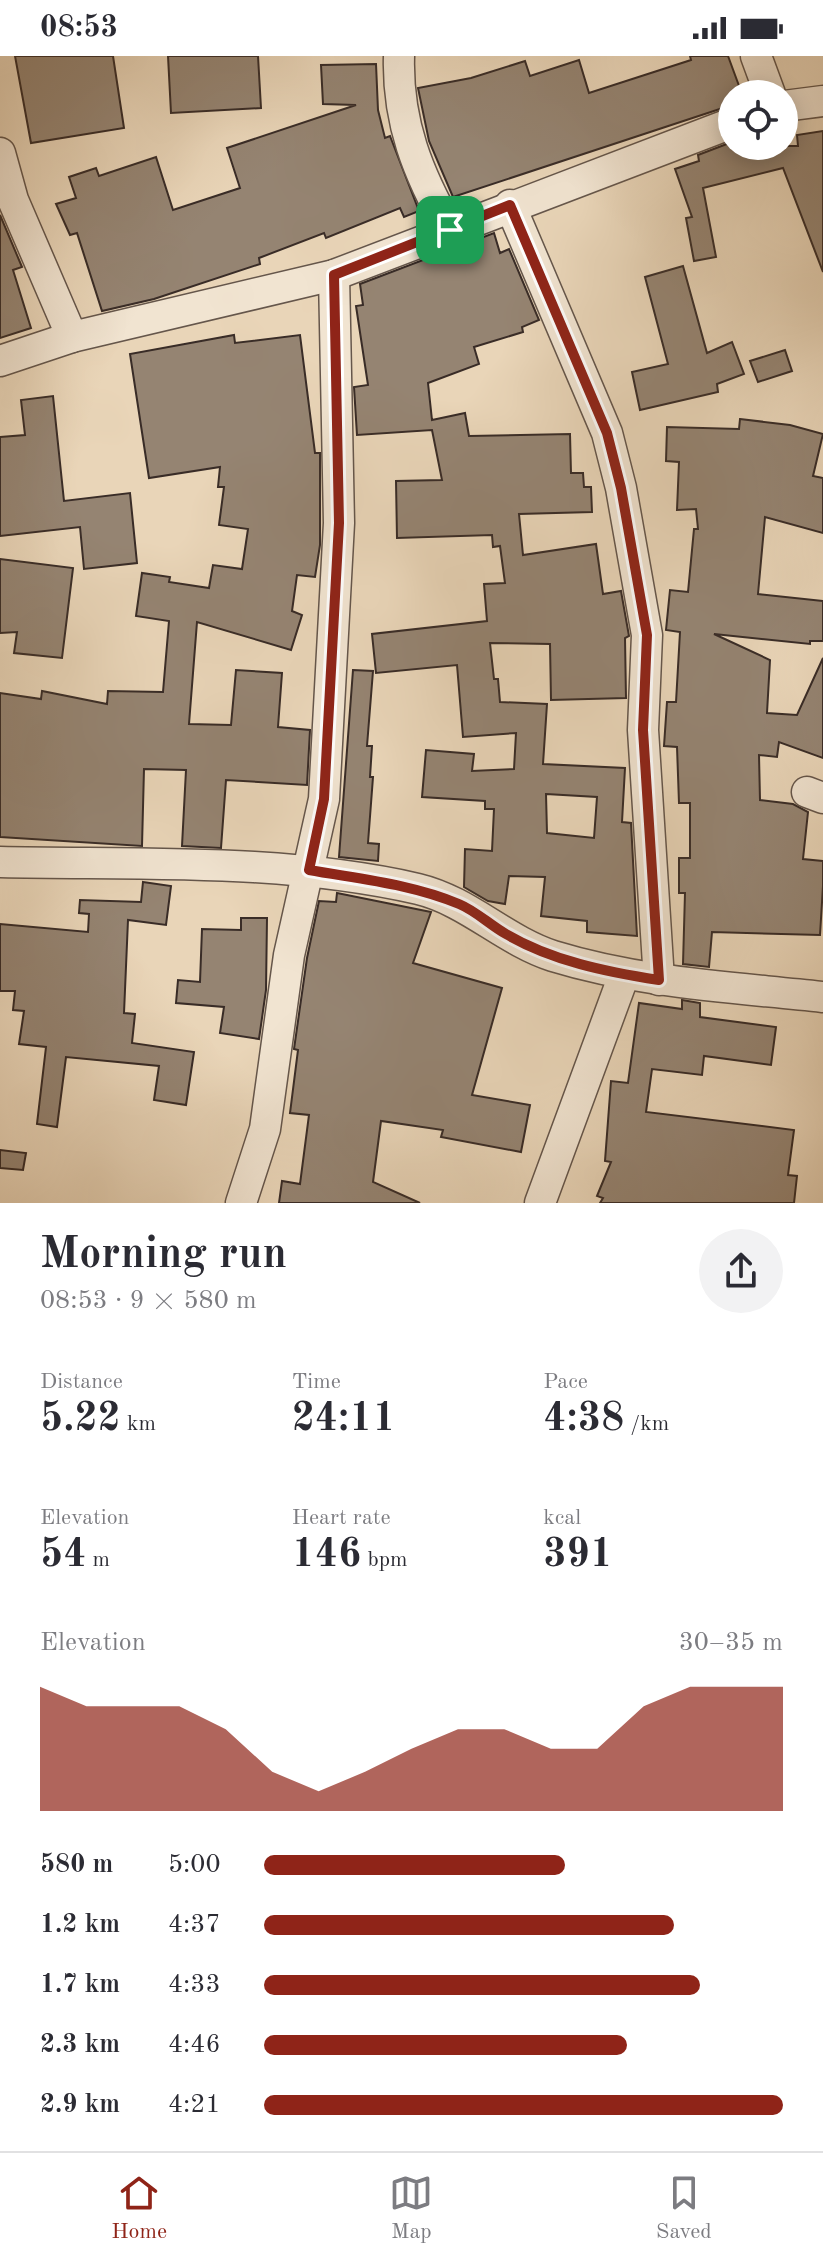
<!DOCTYPE html>
<html lang="en">
<head>
<meta charset="utf-8">
<style>
	body { margin:0; font-family:"Old Standard TT",serif; background:#f2f2f3; color:#2b2b33; height:100vh; display:flex; flex-direction:column; font-size:30px; white-space:nowrap }
	* { box-sizing:border-box; margin:0 }
	p { font-size:26px; color:#7c7c81 }
	.icon { flex:none; width:44px; height:44px; fill:none; stroke:currentColor; stroke-width:2; stroke-linecap:round; stroke-linejoin:round }
	.map { position:relative; height:1147px; overflow:hidden }
	.panel { display:flex; flex-direction:column; background:#fff; flex:1 }
	.panel>* { flex:none }
	.controls { position:absolute; left:718px; top:24px; display:grid; gap:16px }
	.controls a { display:grid; place-items:center; width:80px; height:80px; border-radius:50%; background:#fff; box-shadow:0 4px 20px #0003; font-size:40px }
	.pin { position:absolute; display:grid; place-items:center; width:68px; height:68px; color:#fff; margin:-34px; border-radius:16px; box-shadow:0 4px 12px #0006 }
	.round { display:grid; place-items:center; flex:none; width:84px; height:84px; border-radius:42px; background:#f2f2f3 }
	.overview { display:flex; align-items:center; justify-content:space-between; height:136px; padding:0 40px }
	h1 { font-size:44px; font-weight:700; line-height:60px }
	.stats { display:grid; grid-template-columns:repeat(3,1fr); gap:12px; height:136px; padding:8px 40px }
	.stats div { display:grid; align-content:center }
	.stats b { font-size:40px; font-weight:700 }
	.stats small { font-size:22px; font-weight:400 }
	.stats p { font-size:22px }
	.chart { height:224px; padding:16px 40px }
	.chart p { display:flex; justify-content:space-between }
	.chart svg { width:100%; height:144px; margin-top:8px; fill:#8f2418; opacity:.7 }
	ul { padding:0 40px; list-style:none; font-size:26px }
	li { display:grid; grid-template-columns:128px 96px 1fr; align-items:center; height:60px }
	li i { height:20px; border-radius:10px; background:#8f2418 }
	.status { display:flex; justify-content:space-between; align-items:center; height:56px; padding:0 40px; background:#fff; direction:ltr }
	.status svg { height:22px; fill:currentColor }
	.dock { display:flex; justify-content:space-around; align-items:center; height:112px; border-top:2px solid #e1e1e2; background:#fff; font-size:22px; color:#7c7c81 }
	.dock a { display:grid; justify-items:center; gap:4px }
	.dock .active { color:#8f2418 }
	.map>svg:first-child { display:block }
	.building { fill:#958472; stroke:#392c27; stroke-width:2; fill-rule:evenodd }
	.lines { fill:none; stroke-linecap:round; stroke-linejoin:round }
	.minor-casing { stroke:#65564b; stroke-width:33 }
	.minor { stroke:#f1e4d1; stroke-width:30 }
	.route-casing { stroke:#fff; stroke-width:16 }
	.route { stroke:#8f2418; stroke-width:10 }
</style>
</head>
<body>
<div class="status"><b>08:53</b><svg viewBox="0 0 49 12"><path d="M0 12V9h3v3zM5 12V6h3v6zM10 12V3h3v9zM15 12V0h3v12zM26 1h20v11H26zM47 4h2v5h-2z"/></svg></div>
<div class="map">
<svg width="823" height="1147" viewBox="0 0 823 1147">
	<rect width="100%" height="100%" fill="#e9d5b8"/>
	<filter id="stains"><feTurbulence type="fractalNoise" baseFrequency=".0025" numOctaves="4"/><feColorMatrix values="0 0 0 0 .2 0 0 0 0 .09 0 0 0 0 .02 0 0 0 .5 -.17"/></filter>
	<radialGradient id="worn" r=".72"><stop offset=".6" stop-color="#630" stop-opacity="0"/><stop offset="1" stop-color="#630" stop-opacity=".3"/></radialGradient>
	<g class="building">
		<polygon points="15,0 113,0 124,72 31,87"/>
		<polygon points="168,0 258,0 261,52 171,57"/>
		<polygon points="690,0 728,0 742,38 732,38 732,49 453,141 429,85 418,32 471,22 525,5 530,20 579,4 589,37 691,4"/>
		<polygon points="376,8 378,54 385,82 390,80 419,155 404,161 400,152 326,182 324,177 259,202 260,208 154,243 102,255 77,177 70,179 56,148 76,142 69,121 96,112 99,120 156,101 173,154 240,132 227,92 356,49 323,48 321,9"/>
		<polygon points="823,75 823,216 783,112 703,132 716,201 694,205 686,162 692,161 675,113 699,105 698,99 732,86 732,90 798,90 797,79"/>
		<polygon points="0,159 22,211 13,214 31,272 0,282"/>
		<path d="M 494,177 L 500,197 L 509,193 L 539,264 L 522,271 L 523,276 L 474,291 L 479,308 L 428,327 L 432,364 L 465,357 L 469,380 L 570,378 L 571,417 L 583,417 L 584,431 L 591,431 L 592,456 L 519,458 L 523,499 L 596,488 L 603,538 L 621,535 L 629,580 L 625,582 L 626,642 L 551,644 L 550,588 L 490,587 L 494,623 L 498,623 L 500,646 L 547,648 L 543,708 L 625,712 L 622,766 L 631,767 L 637,880 L 587,876 L 587,865 L 541,860 L 545,821 L 509,820 L 505,848 L 488,845 L 464,831 L 465,793 L 492,795 L 494,753 L 485,753 L 485,745 L 422,741 L 426,694 L 474,698 L 472,715 L 514,713 L 516,677 L 463,681 L 457,609 L 376,617 L 372,578 L 487,565 L 484,528 L 505,527 L 500,490 L 493,491 L 492,479 L 397,482 L 396,425 L 442,424 L 432,374 L 357,379 L 354,331 L 368,329 L 356,250 L 363,249 L 360,228 ZM 546,738 L 597,741 L 594,782 L 547,777 Z"/>
		<polygon points="683,210 707,297 732,286 744,318 717,328 718,336 640,354 632,316 668,308 645,221"/>
		<polygon points="234,279 235,287 300,279 315,397 320,397 320,489 315,521 297,519 292,555 302,559 291,594 197,566 189,668 231,669 236,614 282,617 278,671 310,674 307,729 226,724 221,792 182,790 186,714 144,713 142,790 0,781 0,637 41,643 42,635 107,648 108,635 163,636 169,565 136,560 142,517 170,521 169,526 209,532 213,509 242,513 248,473 219,469 224,431 218,431 220,411 149,422 130,298"/>
		<polygon points="785,294 792,315 758,326 750,305"/>
		<polygon points="53,340 64,445 130,437 137,507 84,513 80,471 0,480 0,381 25,379 21,344"/>
		<polygon points="740,363 790,369 823,378 813,420 823,422 823,477 765,461 758,538 823,545 823,585 810,585 810,588 714,578 770,604 767,657 797,659 823,602 823,702 779,686 777,701 759,699 760,744 793,748 808,756 803,803 823,805 823,830 820,879 712,876 709,911 683,908 685,837 679,837 679,802 690,802 690,747 679,747 677,691 664,690 667,646 676,646 680,576 666,574 670,534 688,536 694,473 698,473 696,453 677,454 679,406 666,405 667,371 739,373"/>
		<polygon points="0,503 73,512 62,602 14,597 17,576 0,577"/>
		<polygon points="353,614 373,615 367,690 372,690 370,721 373,721 368,787 379,788 378,805 339,801"/>
		<polygon points="143,826 171,830 166,869 128,864 124,957 135,958 132,987 194,996 186,1049 154,1044 159,1010 66,1001 57,1071 37,1068 46,991 19,988 24,955 13,954 15,935 0,935 0,868 88,876 89,858 79,857 80,844 141,846"/>
		<polygon points="337,837 431,856 413,907 502,932 472,1039 530,1049 521,1096 441,1081 443,1074 381,1065 373,1126 420,1147 279,1147 282,1125 300,1128 309,1059 290,1057 298,994 294,993 307,902 319,845 336,846"/>
		<polygon points="241,862 267,862 266,934 259,983 220,977 224,951 176,947 178,924 200,926 202,873 241,874"/>
		<polygon points="682,944 700,947 700,961 776,971 771,1009 704,1000 702,1019 652,1013 646,1056 794,1074 788,1119 797,1120 794,1147 600,1147 603,1142 597,1140 611,1106 605,1105 611,1025 628,1027 639,947 682,953"/>
		<polygon points="0,1094 26,1097 23,1114 0,1112"/>
	</g>
	<g class="lines">
		<defs>
			<g id="minor">
				<path d="M 399,0 C 397,66 418,118 450,174"/>
				<polyline points="756,0 770,38"/>
				<polyline points="784,50 823,45"/>
				<polyline points="0,97 13,144 72,281"/>
				<polyline points="510,149 607,377 621,432 647,579 643,674 659,924"/>
				<polyline points="0,305 72,281 334,219 732,67"/>
				<polyline points="807,736 823,742"/>
				<path d="M 0,806 C 139,809 282,802 418,833 C 468,845 504,884 553,900 C 641,927 732,931 823,941"/>
				<polyline points="241,1147 265,1073 289,899 324,743 339,467 334,219"/>
				<polyline points="540,1147 624,919"/>
			</g>
		</defs>
		<use href="#minor" class="minor-casing"/>
		<use href="#minor" class="minor"/>
	</g>
	<g class="lines">
		<defs>
			<path id="route" d="M 510,149 L 607,377 L 621,432 L 647,579 L 643,674 L 659,924 C 607,916 552,905 506,878 C 490,869 476,855 459,848 C 412,828 359,823 309,814 L 324,743 L 339,467 L 334,219 Z"/>
		</defs>
		<use href="#route" class="route-casing"/>
		<use href="#route" class="route"/>
	</g>
	<rect width="100%" height="100%" filter="url(#stains)"/>
	<rect width="100%" height="100%" fill="url(#worn)"/>
</svg>
<div class="controls">
<a><svg class="icon" aria-label="locate" viewBox="0 0 24 24"><circle cx="12" cy="12" r="6"/><path d="M12 2v4M12 18v4M2 12h4M18 12h4"/></svg></a>
</div>
<div class="pin" style="left:450px;top:174px;background:#1e9e55"><svg class="icon" aria-label="arrive" viewBox="0 0 24 24"><path d="M6 21V4h12l-3 4 3 4H6"/></svg></div>
</div>
<section class="panel">
<div class="overview"><div><h1>Morning run</h1><p>08:53 · 9 × 580 m</p></div><a class="round"><svg class="icon" aria-label="share" viewBox="0 0 24 24"><path d="M12 15V3M7 8l5-5 5 5M5 13v7h14v-7"/></svg></a></div>
<div class="stats">
<div><p>Distance</p><b>5.22<small> km</small></b></div>
<div><p>Time</p><b>24:11</b></div>
<div><p>Pace</p><b>4:38<small> /km</small></b></div>
</div>
<div class="stats">
<div><p>Elevation</p><b>54<small> m</small></b></div>
<div><p>Heart rate</p><b>146<small> bpm</small></b></div>
<div><p>kcal</p><b>391</b></div>
</div>
<div class="chart"><p><span>Elevation</span>30–35 m</p>
<svg viewBox="0 0 160 44" preserveAspectRatio="none"><path d="M0 44V6L10 12L20 12L30 12L40 19L50 32L60 38L70 32L80 25L90 19L100 19L110 25L120 25L130 12L140 6L150 6L160 6V44z"/></svg>
</div>
<ul>
<li><b>580 m</b>5:00<i style="width:58%"></i></li>
<li><b>1.2 km</b>4:37<i style="width:79%"></i></li>
<li><b>1.7 km</b>4:33<i style="width:84%"></i></li>
<li><b>2.3 km</b>4:46<i style="width:70%"></i></li>
<li><b>2.9 km</b>4:21<i style="width:100%"></i></li>
</ul>
</section>
<nav class="dock">
<a class="active"><svg class="icon" aria-label="home" viewBox="0 0 24 24"><path d="M3 11l9-7 9 7M6 9v11h12V9"/></svg>Home</a>
<a><svg class="icon" aria-label="map" viewBox="0 0 24 24"><path d="M3 6l6-2 6 2 6-2v14l-6 2-6-2-6 2zM9 4v14M15 6v14"/></svg>Map</a>
<a><svg class="icon" aria-label="saved" viewBox="0 0 24 24"><path d="M7 4h10v16l-5-4-5 4z"/></svg>Saved</a>
</nav>
</body>
</html>
